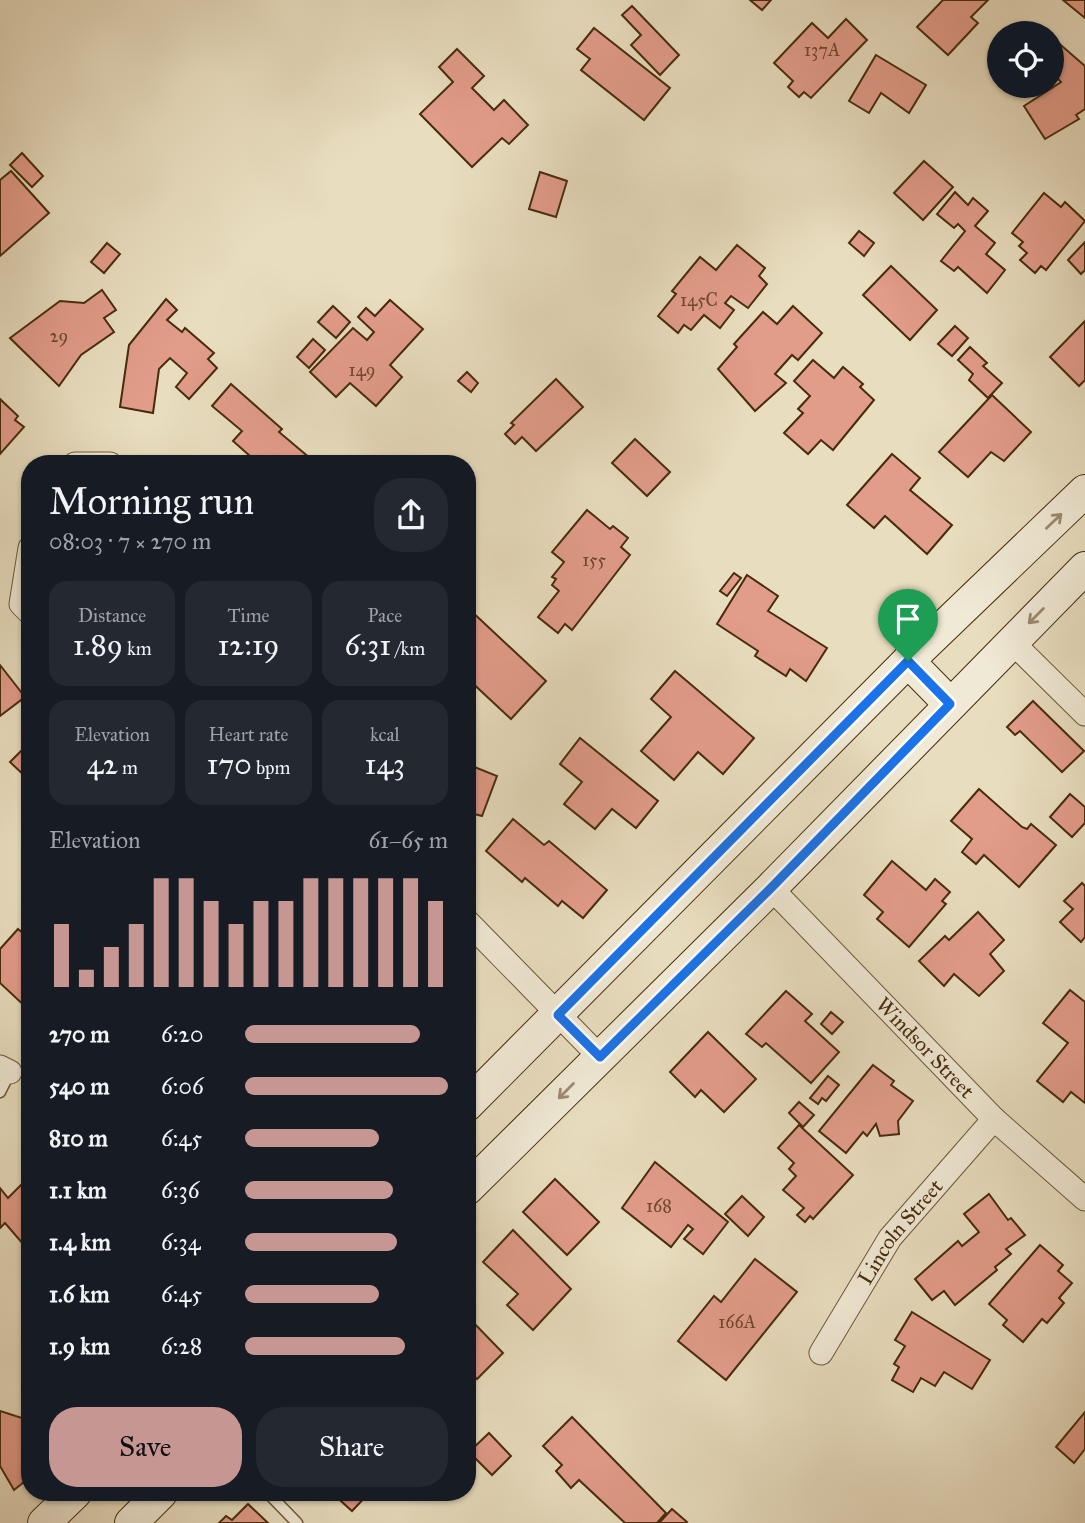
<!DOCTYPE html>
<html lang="en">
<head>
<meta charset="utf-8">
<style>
	body { margin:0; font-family:"IM FELL Great Primer",serif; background:#242831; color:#f1f3f6; height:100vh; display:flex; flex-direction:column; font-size:26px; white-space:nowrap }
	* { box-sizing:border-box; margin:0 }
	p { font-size:23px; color:#9ea1a6 }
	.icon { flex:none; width:38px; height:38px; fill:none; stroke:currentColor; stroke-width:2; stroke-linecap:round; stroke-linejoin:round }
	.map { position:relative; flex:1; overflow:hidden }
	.drawer { position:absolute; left:21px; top:455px; width:455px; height:1046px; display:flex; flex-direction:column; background:#171b24; border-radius:28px; box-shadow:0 2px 5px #0004 }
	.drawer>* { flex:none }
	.controls { position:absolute; left:987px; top:21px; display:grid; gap:14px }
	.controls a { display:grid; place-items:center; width:77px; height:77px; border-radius:50%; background:#171b24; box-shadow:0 2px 5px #0004; font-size:35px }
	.pin { position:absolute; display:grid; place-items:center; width:60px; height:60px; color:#fff; margin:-72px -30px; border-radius:50% 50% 50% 0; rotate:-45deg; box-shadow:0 0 7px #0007 }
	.pin .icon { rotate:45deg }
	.round { display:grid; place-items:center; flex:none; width:74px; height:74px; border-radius:28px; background:#242831 }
	.head { display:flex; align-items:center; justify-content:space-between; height:119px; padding:0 28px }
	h1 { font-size:38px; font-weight:600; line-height:52px }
	.figures { display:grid; grid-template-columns:repeat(3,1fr); gap:10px; height:119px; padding:7px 28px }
	.figures div { display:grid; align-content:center; border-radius:18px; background:#242831; text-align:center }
	.figures b { font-size:30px; font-weight:600 }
	.figures small { font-size:19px; font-weight:400 }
	.figures p { font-size:19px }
	.chart { height:196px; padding:14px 28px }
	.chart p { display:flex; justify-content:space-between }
	.chart svg { width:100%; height:126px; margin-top:7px; stroke:#c59692; stroke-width:6 }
	.primary-button { display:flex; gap:14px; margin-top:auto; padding:14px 28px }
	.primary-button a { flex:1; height:80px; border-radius:28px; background:#c59692; color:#111; font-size:28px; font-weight:600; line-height:80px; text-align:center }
	.primary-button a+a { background:#242831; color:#f1f3f6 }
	ul { padding:0 28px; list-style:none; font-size:23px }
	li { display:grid; grid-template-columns:112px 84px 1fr; align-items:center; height:52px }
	li i { height:18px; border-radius:9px; background:#c59692 }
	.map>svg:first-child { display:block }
	.building { fill:#e29c8a; stroke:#472c0c; stroke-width:2 }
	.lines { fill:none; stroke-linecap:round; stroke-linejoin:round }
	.lane-casing { stroke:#6f5839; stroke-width:13 }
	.street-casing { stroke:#6f5839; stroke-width:25 }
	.secondary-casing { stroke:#472c0c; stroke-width:34 }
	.lane { stroke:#f0e9d5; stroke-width:10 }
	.street { stroke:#f0e9d5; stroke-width:23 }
	.secondary { stroke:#f0e9d5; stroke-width:32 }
	.oneway { stroke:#9c8a70 }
	.route-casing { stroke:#fff; stroke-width:14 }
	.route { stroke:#1a73e8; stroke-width:9 }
	.labels { text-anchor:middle; stroke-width:5; stroke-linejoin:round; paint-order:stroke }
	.number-label { font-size:18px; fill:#6e482c }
	.street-label { font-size:21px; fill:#472c0c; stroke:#f0e9d5 }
</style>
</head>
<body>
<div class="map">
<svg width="1085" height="1523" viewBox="0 0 1085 1523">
	<rect width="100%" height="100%" fill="#e8ddbf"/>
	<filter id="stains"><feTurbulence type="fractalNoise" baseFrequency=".00286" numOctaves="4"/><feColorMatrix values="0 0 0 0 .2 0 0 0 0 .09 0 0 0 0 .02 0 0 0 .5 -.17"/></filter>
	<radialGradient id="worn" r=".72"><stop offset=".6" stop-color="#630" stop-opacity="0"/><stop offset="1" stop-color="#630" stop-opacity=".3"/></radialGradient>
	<g class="building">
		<polygon points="750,0 771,0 762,10"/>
		<polygon points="943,0 988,0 971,17 978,23 948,55 917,27"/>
		<polygon points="1063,0 1085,0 1085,18"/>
		<polygon points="632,6 679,55 660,75 631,45 641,35 622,15"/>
		<polygon points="846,19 867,40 811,98 804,92 799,97 788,87 793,81 774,63 812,23 828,38"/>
		<polygon points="594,28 670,88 644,120 581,70 590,59 577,49"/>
		<polygon points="1055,40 1085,66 1085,109 1076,115 1079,119 1045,139 1024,106 1061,82 1052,72 1052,43"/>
		<polygon points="457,49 484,76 472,88 494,110 504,100 528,125 509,144 502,138 472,167 420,114 453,82 439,67"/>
		<polygon points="876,55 926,85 909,113 881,93 869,113 849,101"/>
		<polygon points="22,153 43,176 32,187 10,165"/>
		<polygon points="924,161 953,187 923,220 894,193"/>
		<polygon points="11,171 49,213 0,256 0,180"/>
		<polygon points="540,172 567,181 556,217 529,209"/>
		<polygon points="955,192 968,205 973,198 988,211 975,226 995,243 986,254 1005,270 987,293 958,267 954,271 941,261 965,231 958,224 954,228 937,214"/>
		<polygon points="1044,193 1061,207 1065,202 1085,221 1046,270 1041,266 1035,273 1020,260 1027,253 1019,246 1023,242 1012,233"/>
		<polygon points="859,231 874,243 864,256 849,243"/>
		<polygon points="1085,242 1085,270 1081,274 1068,260"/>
		<polygon points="107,243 120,254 104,273 91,262"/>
		<polygon points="737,245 765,268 759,276 767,284 748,308 731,296 725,303 734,310 720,328 704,315 691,330 684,325 678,333 658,316 676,294 672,291 700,257 716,270"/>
		<polygon points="891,266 937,310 910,340 863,295"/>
		<polygon points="102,290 116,310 104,318 114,332 81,355 59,386 10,338 60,301 84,303"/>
		<polygon points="166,299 177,310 167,320 182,332 185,328 214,353 208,359 217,368 189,399 176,387 187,373 170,358 159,369 153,413 120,407 129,345"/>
		<polygon points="390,300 423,329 390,365 402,377 376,406 350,383 336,397 310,372 353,328 367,340 374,332 358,317 366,308 375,316"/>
		<polygon points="333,306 350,322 336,338 318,322"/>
		<polygon points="793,306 822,333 798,360 792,355 775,374 786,383 755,411 718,369 737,347 734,344 763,312 777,324"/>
		<polygon points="1085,321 1085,380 1079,386 1050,357"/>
		<polygon points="955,326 968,338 952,356 938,344"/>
		<polygon points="313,339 325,350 309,368 297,357"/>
		<polygon points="970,347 987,363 983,366 1002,383 988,398 969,380 973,374 958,360"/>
		<polygon points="813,360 834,378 843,367 863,384 860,387 874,400 833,450 821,440 808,454 784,433 803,413 798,409 810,396 794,381"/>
		<polygon points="467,372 478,383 471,392 458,381"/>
		<polygon points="556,379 583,407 536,451 522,437 515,444 505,434 514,425 511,423"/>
		<polygon points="231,384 282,429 279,432 317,464 259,464 233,441 242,431 212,406"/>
		<polygon points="992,395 1031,432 1004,461 991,452 968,477 939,452"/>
		<polygon points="0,399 18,416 15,420 24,427 0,454"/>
		<polygon points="635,439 670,472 647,496 612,463"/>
		<polygon points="892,454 920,478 910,490 952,525 927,554 885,516 874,528 847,505"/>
		<polygon points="587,510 610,529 613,526 628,538 621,547 630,555 572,630 565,624 558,633 538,617 559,591 552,585 556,579 552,577 564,562 552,552"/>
		<polygon points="734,573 741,578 727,596 720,591"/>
		<polygon points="747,575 778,596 768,611 827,648 806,681 790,669 786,676 755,656 758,651 717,624"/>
		<polygon points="469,609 546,681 511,719 467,678"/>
		<polygon points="0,665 25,697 0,716"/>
		<polygon points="675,671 754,738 723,774 698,752 674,780 641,751 671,717 651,699"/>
		<polygon points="1033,701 1084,751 1062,772 1020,731 1015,735 1007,727"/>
		<polygon points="580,738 658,801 636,828 612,809 595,829 564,804 582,782 560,764"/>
		<polygon points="30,742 30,781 10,762"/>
		<polygon points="467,764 497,776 482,816 467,812"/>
		<polygon points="979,789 1022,827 1027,829 1031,824 1056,845 1019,887 984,855 976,864 962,852 972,839 951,821"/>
		<polygon points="1070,794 1085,807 1085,823 1072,837 1050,817"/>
		<polygon points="513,819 544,845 549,841 607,890 583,918 562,901 558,906 525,878 522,882 486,851"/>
		<polygon points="892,861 926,890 935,879 950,892 942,901 946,904 909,947 877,919 883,912 864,895"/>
		<polygon points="1082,883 1085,886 1085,937 1081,942 1060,922 1073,909 1064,901"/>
		<polygon points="978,912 1004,940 990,954 1004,971 979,996 954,974 944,986 919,961 945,936 949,940"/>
		<polygon points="18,929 30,939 30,1011 0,983 0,949"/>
		<polygon points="1070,990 1085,1002 1085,1103 1071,1092 1063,1102 1037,1081 1068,1043 1043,1023"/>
		<polygon points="786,991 812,1014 805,1021 839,1052 811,1083 766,1043 762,1047 746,1034"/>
		<polygon points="831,1012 843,1022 832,1034 821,1024"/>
		<polygon points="708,1032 756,1079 724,1112 701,1090 695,1097 670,1072"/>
		<polygon points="873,1065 894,1081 891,1085 913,1101 898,1121 899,1134 880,1136 876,1124 867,1136 863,1132 846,1153 819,1131"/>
		<polygon points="828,1076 839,1085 826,1101 822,1098 818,1104 810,1098"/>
		<polygon points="799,1102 814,1115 803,1127 789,1113"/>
		<polygon points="799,1125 853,1175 813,1219 810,1216 805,1222 797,1215 804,1208 783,1190 796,1176 789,1169 794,1163 778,1148"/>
		<polygon points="655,1162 728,1222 703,1254 684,1239 693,1229 688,1225 671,1247 622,1208"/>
		<polygon points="30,1176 30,1252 5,1223 0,1228 0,1188 8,1198"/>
		<polygon points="555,1179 599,1222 567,1255 523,1212"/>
		<polygon points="989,1194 1008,1220 1011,1218 1025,1235 1006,1249 1011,1254 995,1267 997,1270 955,1305 944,1291 932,1300 915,1279 958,1241 962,1246 979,1232 964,1214"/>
		<polygon points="742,1196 764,1217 748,1236 725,1214"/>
		<polygon points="513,1230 571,1289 533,1330 507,1305 518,1294 483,1262"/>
		<polygon points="1040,1245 1063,1265 1058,1271 1072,1283 1059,1298 1064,1303 1047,1323 1042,1319 1023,1342 1003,1325 1007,1320 989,1304"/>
		<polygon points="755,1259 797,1292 726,1380 678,1341 714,1296 721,1302"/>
		<polygon points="912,1312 990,1360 972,1389 944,1372 935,1386 921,1378 913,1392 892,1380 899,1367 894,1364 905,1346 895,1340"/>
		<polygon points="467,1316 503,1353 477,1379 467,1370"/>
		<polygon points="0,1411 22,1418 30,1436 30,1477 14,1490 0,1466"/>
		<polygon points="1085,1412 1085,1449 1074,1463 1056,1447"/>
		<polygon points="572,1417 666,1513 657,1523 625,1523 579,1480 571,1488 556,1471 562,1465 543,1446"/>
		<polygon points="489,1433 511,1456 492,1475 469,1452"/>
		<polygon points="332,1493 369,1493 352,1511"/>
		<polygon points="248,1504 268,1523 219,1523 226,1516 232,1520"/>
		<polygon points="672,1509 687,1522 686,1523 659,1523"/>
	</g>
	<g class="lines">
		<defs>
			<g id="lane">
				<polyline points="0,1092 10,1072"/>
				<polyline points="268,1493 297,1523"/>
			</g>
			<g id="street">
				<polyline points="75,464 110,464"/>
				<polyline points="30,548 21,604 30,613"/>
				<polyline points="1011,641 1085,714"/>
				<path id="s1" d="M 771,888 L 994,1119 L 1085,1199"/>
				<polyline points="467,921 600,1057"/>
				<polyline points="0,1067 10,1072"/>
				<path id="s2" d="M 821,1353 L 890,1238 L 994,1119"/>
			</g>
			<g id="secondary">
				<polyline points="908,661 950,704"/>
				<polyline points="467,1105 908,661 1085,491"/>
				<polyline points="467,1189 771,888 1085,568"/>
				<polyline points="44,1523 75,1493"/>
				<polyline points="131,1523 161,1493"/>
			</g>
		</defs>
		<use href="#lane" class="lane-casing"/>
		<use href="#street" class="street-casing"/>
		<use href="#secondary" class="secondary-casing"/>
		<use href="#lane" class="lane"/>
		<use href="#street" class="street"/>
		<use href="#secondary" class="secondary"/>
	</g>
	<defs><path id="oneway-shaft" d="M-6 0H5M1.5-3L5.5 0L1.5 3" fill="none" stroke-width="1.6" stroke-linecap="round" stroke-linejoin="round" transform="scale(1.75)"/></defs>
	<g class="oneway">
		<use href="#oneway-shaft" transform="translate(1054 521) rotate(-44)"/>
		<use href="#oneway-shaft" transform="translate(1036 616) rotate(135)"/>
		<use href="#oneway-shaft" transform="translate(566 1091) rotate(135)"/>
	</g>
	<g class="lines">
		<defs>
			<polygon id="route" points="908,661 950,704 771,888 600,1057 558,1015"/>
		</defs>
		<use href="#route" class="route-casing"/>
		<use href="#route" class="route"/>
	</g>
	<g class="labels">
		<g class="number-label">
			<text x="822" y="56">137A</text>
			<text x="699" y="306">145C</text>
			<text x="59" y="342">29</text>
			<text x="362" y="376">149</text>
			<text x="594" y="566">155</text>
			<text x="659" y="1212">168</text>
			<text x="737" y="1328">166A</text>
		</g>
		<g class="street-label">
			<text dy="7" stroke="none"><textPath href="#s1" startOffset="222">Windsor Street</textPath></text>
			<text dy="7" stroke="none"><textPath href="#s2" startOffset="145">Lincoln Street</textPath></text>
		</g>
	</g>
	<rect width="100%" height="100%" filter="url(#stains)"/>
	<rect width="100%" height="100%" fill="url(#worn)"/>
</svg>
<div class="controls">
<a><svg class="icon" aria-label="locate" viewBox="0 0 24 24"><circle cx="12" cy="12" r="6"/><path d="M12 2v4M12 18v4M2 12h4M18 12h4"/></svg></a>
</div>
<div class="pin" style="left:908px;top:661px;background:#1e9e55"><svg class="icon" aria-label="arrive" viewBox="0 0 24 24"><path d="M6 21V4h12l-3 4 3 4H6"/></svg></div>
<section class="drawer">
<div class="head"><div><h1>Morning run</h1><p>08:03 · 7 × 270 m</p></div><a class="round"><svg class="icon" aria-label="share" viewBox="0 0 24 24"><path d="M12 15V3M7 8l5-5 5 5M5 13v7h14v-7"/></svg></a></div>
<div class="figures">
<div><p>Distance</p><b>1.89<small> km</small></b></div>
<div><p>Time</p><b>12:19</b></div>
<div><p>Pace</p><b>6:31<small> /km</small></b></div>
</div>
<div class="figures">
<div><p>Elevation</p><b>42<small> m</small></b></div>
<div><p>Heart rate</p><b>170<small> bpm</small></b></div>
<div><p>kcal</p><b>143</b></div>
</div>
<div class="chart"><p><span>Elevation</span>61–65 m</p>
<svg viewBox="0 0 160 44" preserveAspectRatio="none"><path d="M5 44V22M15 44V38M25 44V30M35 44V22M45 44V6M55 44V6M65 44V14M75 44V22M85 44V14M95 44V14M105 44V6M115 44V6M125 44V6M135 44V6M145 44V6M155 44V14"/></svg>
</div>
<ul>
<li><b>270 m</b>6:20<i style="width:86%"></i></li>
<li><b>540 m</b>6:06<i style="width:100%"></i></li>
<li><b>810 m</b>6:45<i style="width:66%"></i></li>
<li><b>1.1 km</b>6:36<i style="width:73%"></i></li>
<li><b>1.4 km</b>6:34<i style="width:75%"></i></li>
<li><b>1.6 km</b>6:45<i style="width:66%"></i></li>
<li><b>1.9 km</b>6:28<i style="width:79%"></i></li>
</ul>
<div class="primary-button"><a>Save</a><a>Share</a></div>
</section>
</div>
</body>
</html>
